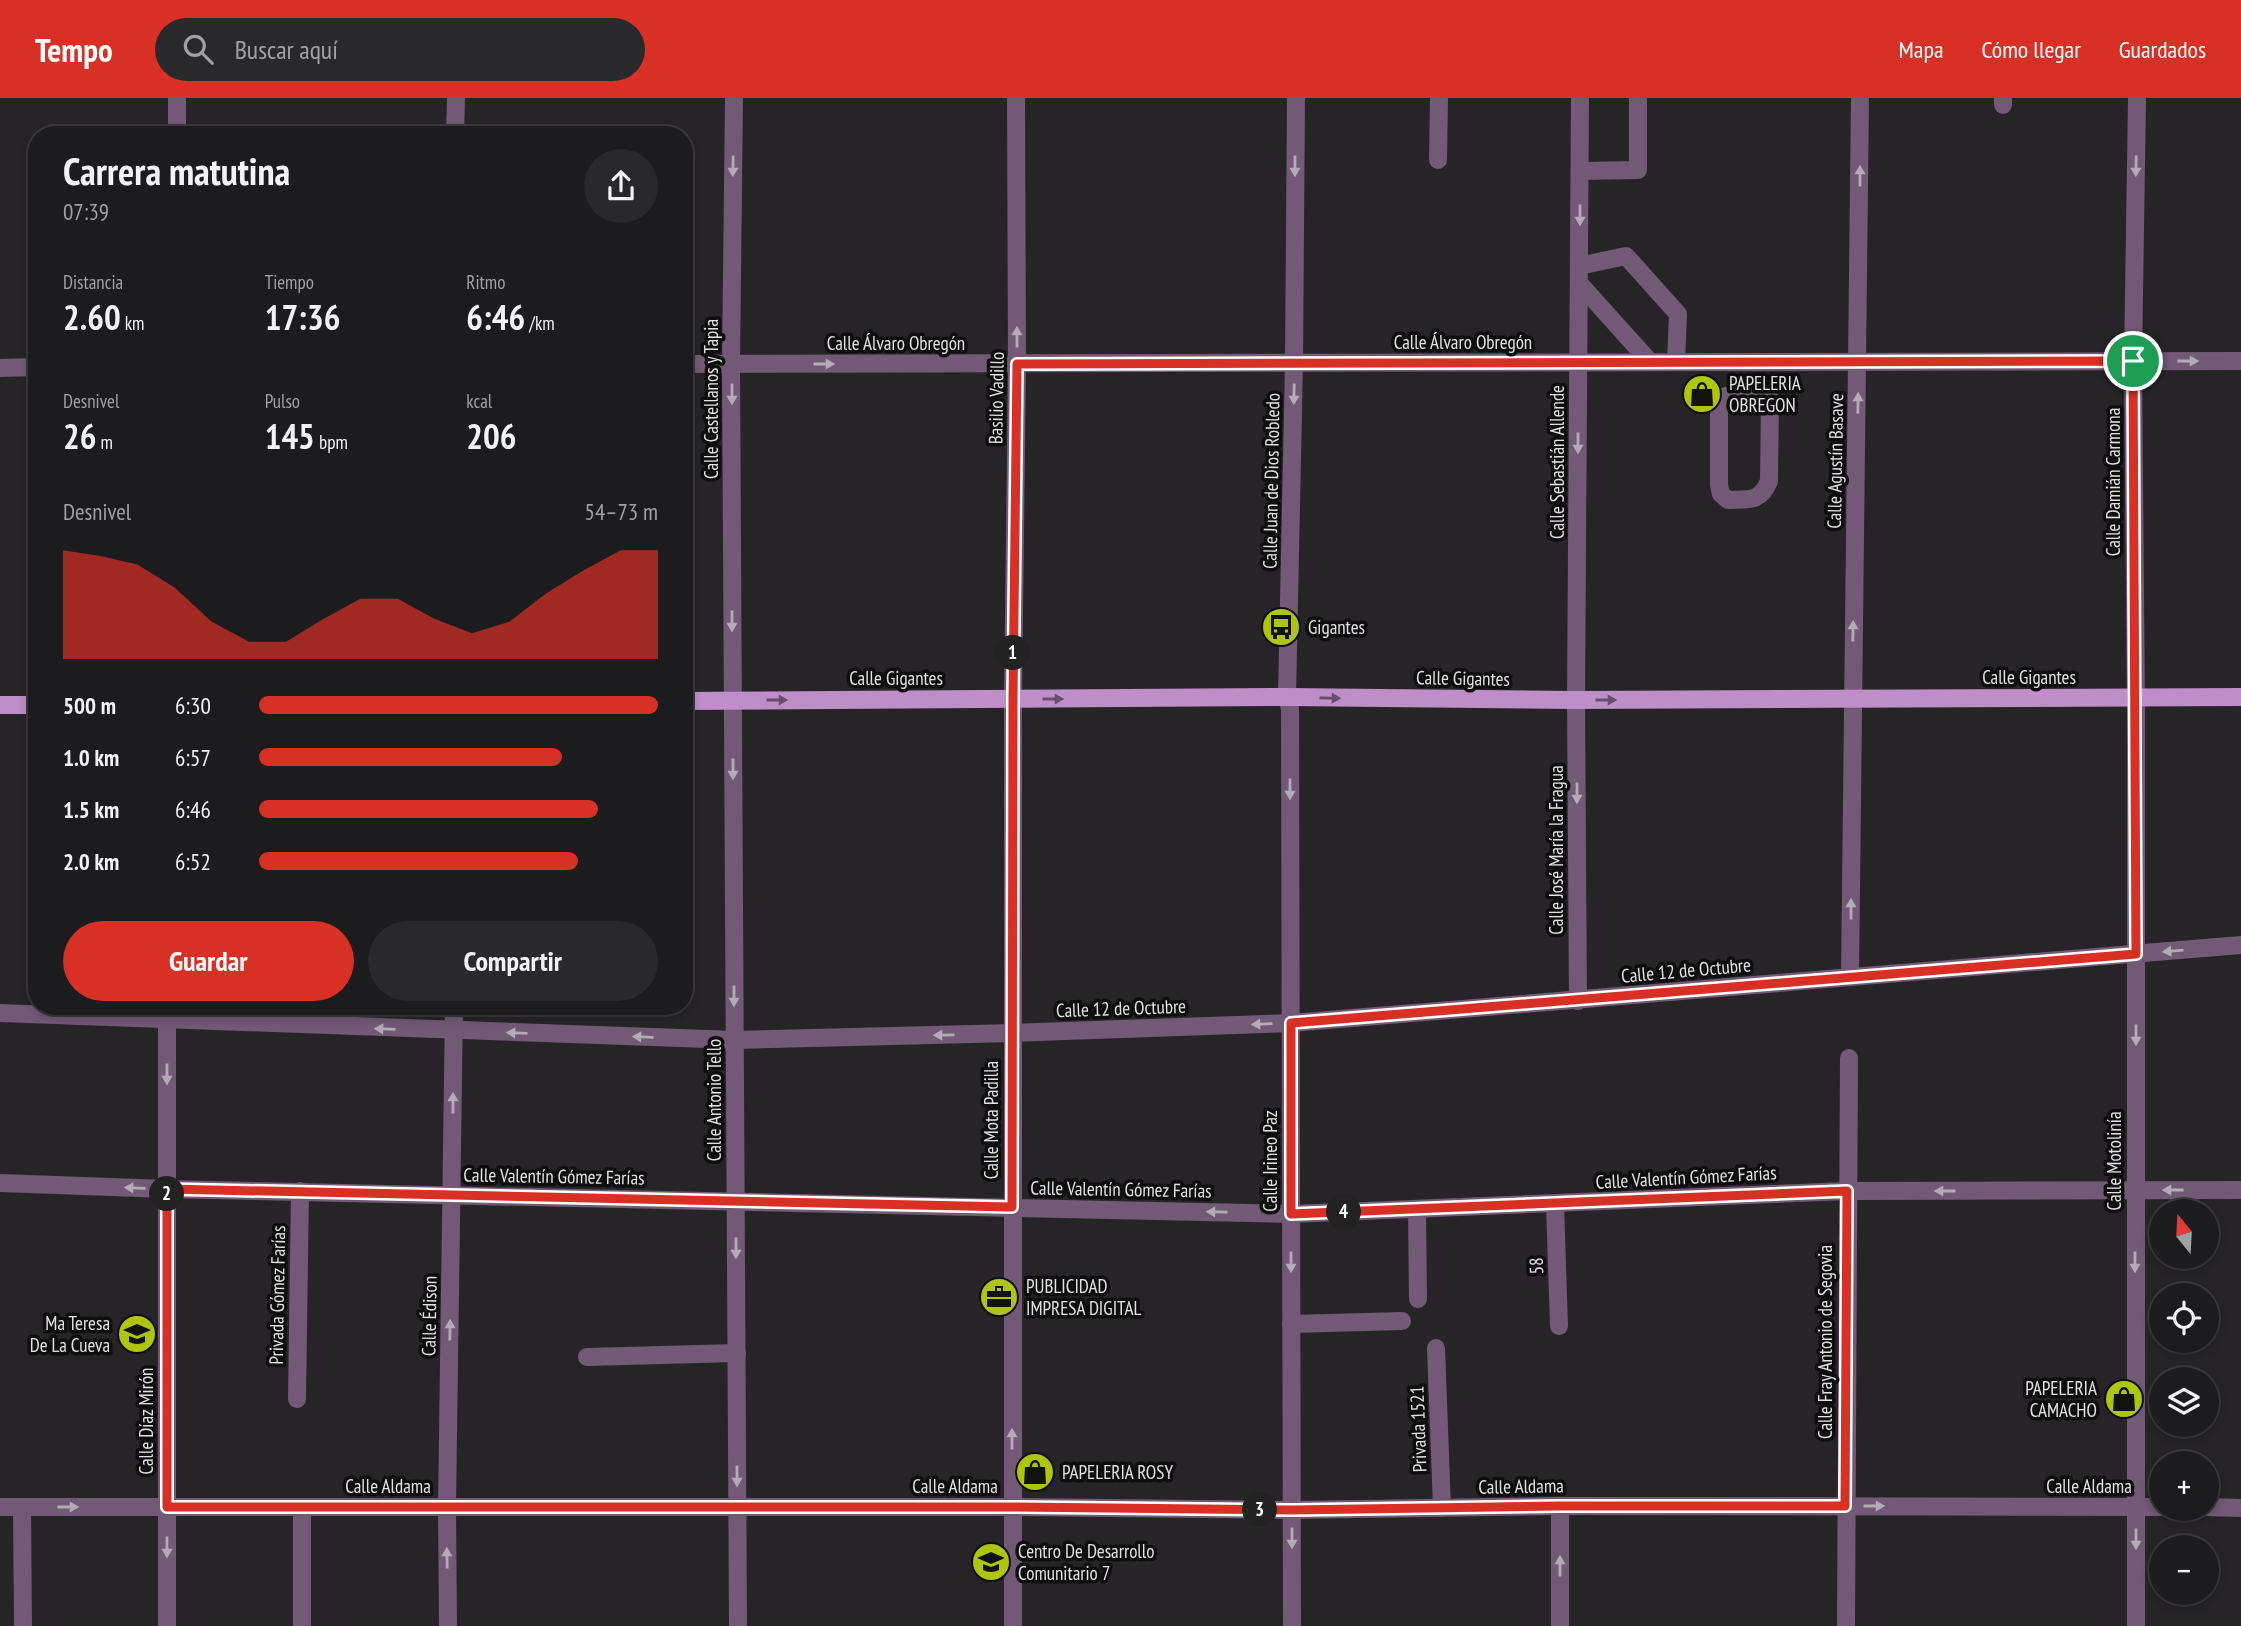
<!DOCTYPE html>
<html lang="es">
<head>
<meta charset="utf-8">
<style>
	body { margin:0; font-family:"PT Sans Narrow",sans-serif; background:#29282a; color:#f1f3f6; height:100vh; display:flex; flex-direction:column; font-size:26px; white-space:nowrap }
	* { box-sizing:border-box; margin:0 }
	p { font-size:23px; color:#a0a1a4 }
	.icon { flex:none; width:38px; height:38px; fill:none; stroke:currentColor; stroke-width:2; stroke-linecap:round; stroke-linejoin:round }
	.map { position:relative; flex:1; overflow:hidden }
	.drawer { position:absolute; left:28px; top:28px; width:665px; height:889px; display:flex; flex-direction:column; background:#1c1b1d; border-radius:28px; box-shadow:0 4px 10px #0003,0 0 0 2px #3a393b }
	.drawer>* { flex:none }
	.needle { width:46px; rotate:342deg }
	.buttons { position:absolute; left:2149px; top:1101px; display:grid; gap:14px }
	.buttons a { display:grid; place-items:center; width:70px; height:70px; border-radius:50%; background:#1c1b1d; box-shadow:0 4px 10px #0003,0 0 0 2px #3a393b; font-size:35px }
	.pin { position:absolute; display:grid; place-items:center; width:60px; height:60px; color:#fff; margin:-30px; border:4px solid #fff; border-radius:50%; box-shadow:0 2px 7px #0007 }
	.km { position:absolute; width:35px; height:35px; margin:-18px; border-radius:50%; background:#222; color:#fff; font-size:19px; line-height:35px; text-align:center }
	.round { display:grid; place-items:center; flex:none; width:74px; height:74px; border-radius:37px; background:#29282a }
	.overview { display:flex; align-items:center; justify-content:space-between; height:119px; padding:0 35px }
	h1 { font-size:38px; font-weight:800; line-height:52px }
	.stats { display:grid; grid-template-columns:repeat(3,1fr); gap:10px; height:119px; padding:7px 35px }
	.stats div { display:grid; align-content:center }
	.stats b { font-size:35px; font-weight:800 }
	.stats small { font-size:19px; font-weight:400 }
	.stats p { font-size:19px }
	.chart { height:196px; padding:14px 35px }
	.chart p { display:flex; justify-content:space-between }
	.chart svg { width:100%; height:126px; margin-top:7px; fill:#d93025; opacity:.7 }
	.cta { display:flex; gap:14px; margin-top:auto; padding:14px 35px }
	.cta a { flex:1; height:80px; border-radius:42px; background:#d93025; color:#fff; font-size:28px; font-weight:800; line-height:80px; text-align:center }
	.cta a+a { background:#29282a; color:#f1f3f6 }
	ul { padding:0 35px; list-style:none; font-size:23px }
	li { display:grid; grid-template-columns:112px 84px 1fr; align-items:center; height:52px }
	li i { height:18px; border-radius:9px; background:#d93025 }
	header { display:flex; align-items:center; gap:42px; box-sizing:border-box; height:98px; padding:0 35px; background:#d93025; color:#fff }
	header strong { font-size:33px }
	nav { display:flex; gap:38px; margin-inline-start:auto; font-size:24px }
	.search { width:490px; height:63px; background:#29282a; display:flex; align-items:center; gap:18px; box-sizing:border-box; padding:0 24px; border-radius:38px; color:#a0a1a4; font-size:26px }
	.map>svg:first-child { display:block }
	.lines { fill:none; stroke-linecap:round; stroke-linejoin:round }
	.minor { stroke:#725976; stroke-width:18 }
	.major { stroke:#bf8dc8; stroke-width:18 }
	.oneway { fill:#b5aab7 }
	.oneway2 { fill:#674e6c }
	.route-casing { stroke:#fff; stroke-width:14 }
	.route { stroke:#d93025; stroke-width:9 }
	.labels { text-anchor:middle; stroke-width:7; stroke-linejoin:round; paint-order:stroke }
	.street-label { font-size:19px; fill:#e1e0e2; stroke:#0f0e0f }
	.poi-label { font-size:19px; fill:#e1e0e2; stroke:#0f0e0f; text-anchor:start }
</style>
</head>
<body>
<header>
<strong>Tempo</strong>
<div class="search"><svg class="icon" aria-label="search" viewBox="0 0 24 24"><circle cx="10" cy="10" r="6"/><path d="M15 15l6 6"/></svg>Buscar aquí</div>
<nav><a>Mapa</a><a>Cómo llegar</a><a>Guardados</a></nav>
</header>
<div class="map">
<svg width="2241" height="1528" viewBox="0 0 2241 1528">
	<rect width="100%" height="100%" fill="#262427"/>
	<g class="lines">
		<g class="minor">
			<polyline points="734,0 731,266 738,1528"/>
			<polyline points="2003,0 2003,7"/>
			<polyline points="177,37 177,0"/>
			<polyline points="455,37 456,0"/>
			<polyline points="1438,62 1439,0"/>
			<polyline points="1580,73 1638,72 1638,0"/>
			<polyline points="1579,168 1626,158 1678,216 1676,264"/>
			<polyline points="1579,185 1650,264"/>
			<polyline points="684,266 2241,263"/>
			<polyline points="0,270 37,269"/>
			<path d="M 1745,293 L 1770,301 L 1769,383 C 1760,405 1748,401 1728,402 L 1721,396 L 1719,387 L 1719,300 Z"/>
			<polyline points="1850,879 1860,0"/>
			<polyline points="1578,903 1576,602 1580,0"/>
			<polyline points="167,908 167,1528"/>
			<polyline points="0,915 735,942 1012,935 1291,925 2241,847"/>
			<polyline points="0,1085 167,1091 1291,1116 1847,1093 2241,1092"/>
			<polyline points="1555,1106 1559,1228"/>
			<polyline points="1417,1112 1418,1201"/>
			<polyline points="1291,1226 1402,1223"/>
			<polyline points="1436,1250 1442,1410"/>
			<polyline points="587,1259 737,1255"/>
			<polyline points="297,1301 300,1093"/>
			<polyline points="1560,1408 1560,1528"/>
			<polyline points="0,1409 1012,1409 1291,1412 1560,1408 2161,1409"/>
			<polyline points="22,1409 23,1528"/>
			<polyline points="2207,1409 2241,1410"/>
			<polyline points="302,1528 302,1409"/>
			<polyline points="448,1528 447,1409 454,908"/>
			<polyline points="1013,1528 1013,601 1017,266 1016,0"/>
			<polyline points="1292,1528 1290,611 1287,599 1294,265 1296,0"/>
			<polyline points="1846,1528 1849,960"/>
			<polyline points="2136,1528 2136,612 2133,263 2137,0"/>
		</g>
		<g class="major">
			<polyline points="684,603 1287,599 1576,602 2241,599"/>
			<polyline points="0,607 37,607"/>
		</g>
	</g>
	<defs><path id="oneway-solid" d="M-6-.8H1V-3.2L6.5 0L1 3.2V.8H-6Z" transform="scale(1.75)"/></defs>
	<g class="oneway">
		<use href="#oneway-solid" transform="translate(733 68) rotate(91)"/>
		<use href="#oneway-solid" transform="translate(1295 68) rotate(90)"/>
		<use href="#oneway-solid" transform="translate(2136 68) rotate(91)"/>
		<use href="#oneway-solid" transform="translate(1860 78) rotate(-90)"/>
		<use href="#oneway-solid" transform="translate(1580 117) rotate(90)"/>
		<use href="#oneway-solid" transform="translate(1017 239) rotate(-90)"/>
		<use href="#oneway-solid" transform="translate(2188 263)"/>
		<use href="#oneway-solid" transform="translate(824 266)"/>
		<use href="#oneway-solid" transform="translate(732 296) rotate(90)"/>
		<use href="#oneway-solid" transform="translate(1294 296) rotate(91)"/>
		<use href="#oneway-solid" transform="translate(1858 305) rotate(-89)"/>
		<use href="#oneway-solid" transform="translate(1578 345) rotate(90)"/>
		<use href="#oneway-solid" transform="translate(732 523) rotate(90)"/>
		<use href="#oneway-solid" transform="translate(1853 533) rotate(-89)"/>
		<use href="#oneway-solid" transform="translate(733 671) rotate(90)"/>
		<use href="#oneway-solid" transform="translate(1290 691) rotate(90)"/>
		<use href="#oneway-solid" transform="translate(1577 695) rotate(90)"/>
		<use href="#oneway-solid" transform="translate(1851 811) rotate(-90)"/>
		<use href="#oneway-solid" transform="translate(2173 853) rotate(175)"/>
		<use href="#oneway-solid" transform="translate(734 898) rotate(90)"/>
		<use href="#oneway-solid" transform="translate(1262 926) rotate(178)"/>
		<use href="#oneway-solid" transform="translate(385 931) rotate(-178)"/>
		<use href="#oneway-solid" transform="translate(517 935) rotate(-178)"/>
		<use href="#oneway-solid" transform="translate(944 937) rotate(179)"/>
		<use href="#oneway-solid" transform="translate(2136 937) rotate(90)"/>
		<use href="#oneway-solid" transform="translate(643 939) rotate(-178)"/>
		<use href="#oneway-solid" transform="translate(167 976) rotate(90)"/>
		<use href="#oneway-solid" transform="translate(453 1005) rotate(-90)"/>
		<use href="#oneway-solid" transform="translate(135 1090) rotate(-178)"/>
		<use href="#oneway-solid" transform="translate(2173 1092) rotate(180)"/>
		<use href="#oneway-solid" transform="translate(1945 1093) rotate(180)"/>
		<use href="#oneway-solid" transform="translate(1217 1114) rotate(-179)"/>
		<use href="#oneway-solid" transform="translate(736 1150) rotate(90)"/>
		<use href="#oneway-solid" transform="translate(1291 1164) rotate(90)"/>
		<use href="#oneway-solid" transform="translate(2135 1164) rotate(90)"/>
		<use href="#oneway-solid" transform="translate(450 1232) rotate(-89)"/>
		<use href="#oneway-solid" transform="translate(1012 1341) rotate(-90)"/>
		<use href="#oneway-solid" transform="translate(737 1378) rotate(90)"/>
		<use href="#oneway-solid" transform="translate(1874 1408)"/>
		<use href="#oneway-solid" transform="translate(68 1409)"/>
		<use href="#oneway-solid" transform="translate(1292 1440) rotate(90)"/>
		<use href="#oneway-solid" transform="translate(2136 1441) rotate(90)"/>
		<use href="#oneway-solid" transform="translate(167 1449) rotate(90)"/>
		<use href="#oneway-solid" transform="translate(447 1460) rotate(-91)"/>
		<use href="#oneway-solid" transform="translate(1560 1468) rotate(-90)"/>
	</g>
	<g class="oneway2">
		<use href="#oneway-solid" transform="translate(1330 600) rotate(1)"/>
		<use href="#oneway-solid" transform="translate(1053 601)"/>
		<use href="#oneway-solid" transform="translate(777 602)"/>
		<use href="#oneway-solid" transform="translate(1606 602)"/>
	</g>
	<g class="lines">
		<defs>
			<polygon id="route" points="2133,263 2136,856 1291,925 1291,1116 1847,1093 1845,1408 1560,1408 1292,1412 1012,1409 167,1409 167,1091 1012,1109 1013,601 1017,266"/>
		</defs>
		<use href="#route" class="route-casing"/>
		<use href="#route" class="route"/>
	</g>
	<defs>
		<symbol id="shop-disc" viewBox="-11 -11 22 22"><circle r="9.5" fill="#aec508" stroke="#0f0e0f"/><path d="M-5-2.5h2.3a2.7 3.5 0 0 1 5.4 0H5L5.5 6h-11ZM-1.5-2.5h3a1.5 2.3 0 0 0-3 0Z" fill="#111"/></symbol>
		<symbol id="bus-disc" viewBox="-11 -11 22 22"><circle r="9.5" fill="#aec508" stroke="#0f0e0f"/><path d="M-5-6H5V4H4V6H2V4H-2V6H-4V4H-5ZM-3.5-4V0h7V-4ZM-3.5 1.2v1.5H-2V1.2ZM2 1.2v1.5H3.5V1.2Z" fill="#111"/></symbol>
		<symbol id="office-disc" viewBox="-11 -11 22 22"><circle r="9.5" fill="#aec508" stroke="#0f0e0f"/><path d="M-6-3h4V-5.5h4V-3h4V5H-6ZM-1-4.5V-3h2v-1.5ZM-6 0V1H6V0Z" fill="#111"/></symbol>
		<symbol id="school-disc" viewBox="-11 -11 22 22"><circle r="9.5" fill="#aec508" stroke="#0f0e0f"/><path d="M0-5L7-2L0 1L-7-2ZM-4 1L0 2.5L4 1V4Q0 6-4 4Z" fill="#111"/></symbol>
	</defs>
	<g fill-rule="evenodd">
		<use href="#shop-disc" x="1680" y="274" width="44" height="44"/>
		<use href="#bus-disc" x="1259" y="507" width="44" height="44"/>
		<use href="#office-disc" x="977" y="1177" width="44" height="44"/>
		<use href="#school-disc" x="115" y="1214" width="44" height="44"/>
		<use href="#shop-disc" x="2102" y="1279" width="44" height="44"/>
		<use href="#shop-disc" x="1013" y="1352" width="44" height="44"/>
		<use href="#school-disc" x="969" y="1442" width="44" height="44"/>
	</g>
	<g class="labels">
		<g class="street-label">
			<text x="1463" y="251">Calle Álvaro Obregón</text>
			<text x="896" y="252">Calle Álvaro Obregón</text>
			<text transform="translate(996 300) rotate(-89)" y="7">Basilio Vadillo</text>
			<text transform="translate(711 301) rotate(-90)" y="7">Calle Castellanos y Tapia</text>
			<text transform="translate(1835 363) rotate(-89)" y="7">Calle Agustín Basave</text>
			<text transform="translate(1557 364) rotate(-90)" y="7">Calle Sebastián Allende</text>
			<text transform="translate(1271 383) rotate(-89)" y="7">Calle Juan de Dios Robledo</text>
			<text transform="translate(2113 384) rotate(-90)" y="7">Calle Damián Carmona</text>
			<text x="2029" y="586">Calle Gigantes</text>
			<text x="896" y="587">Calle Gigantes</text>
			<text transform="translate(1463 580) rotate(1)" y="7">Calle Gigantes</text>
			<text transform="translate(1556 752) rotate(-90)" y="7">Calle José María la Fragua</text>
			<text transform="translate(1686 872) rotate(-5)" y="7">Calle 12 de Octubre</text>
			<text transform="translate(1121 910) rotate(-2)" y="7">Calle 12 de Octubre</text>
			<text transform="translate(714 1002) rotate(-90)" y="7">Calle Antonio Tello</text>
			<text transform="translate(991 1022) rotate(-90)" y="7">Calle Mota Padilla</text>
			<text transform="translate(1270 1063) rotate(-90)" y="7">Calle Irineo Paz</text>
			<text transform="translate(2114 1063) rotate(-90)" y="7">Calle Motolinía</text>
			<text transform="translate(554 1078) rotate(1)" y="7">Calle Valentín Gómez Farías</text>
			<text transform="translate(1686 1079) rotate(-3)" y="7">Calle Valentín Gómez Farías</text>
			<text transform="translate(1121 1091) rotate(1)" y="7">Calle Valentín Gómez Farías</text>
			<text transform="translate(1536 1168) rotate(-92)" y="7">58</text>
			<text transform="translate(277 1197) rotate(-89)" y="7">Privada Gómez Farías</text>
			<text transform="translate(429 1218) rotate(-89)" y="7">Calle Édison</text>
			<text transform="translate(1825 1244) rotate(-90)" y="7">Calle Fray Antonio de Segovia</text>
			<text transform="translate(146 1323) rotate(-90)" y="7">Calle Díaz Mirón</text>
			<text transform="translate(1418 1331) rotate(-92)" y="7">Privada 1521</text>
			<text x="388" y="1395">Calle Aldama</text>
			<text x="955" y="1395">Calle Aldama</text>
			<text transform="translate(1521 1388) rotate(-1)" y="7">Calle Aldama</text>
			<text x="2089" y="1395">Calle Aldama</text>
		</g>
		<g class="poi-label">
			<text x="1729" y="292">PAPELERIA<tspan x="1729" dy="22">OBREGON</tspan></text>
			<text x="1308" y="536">Gigantes</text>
			<text x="1026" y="1195">PUBLICIDAD<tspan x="1026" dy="22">IMPRESA DIGITAL</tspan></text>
			<text x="110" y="1232" text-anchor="end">Ma Teresa<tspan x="110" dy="22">De La Cueva</tspan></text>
			<text x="2097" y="1297" text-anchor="end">PAPELERIA<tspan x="2097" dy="22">CAMACHO</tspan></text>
			<text x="1062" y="1381">PAPELERIA ROSY</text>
			<text x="1018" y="1460">Centro De Desarrollo<tspan x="1018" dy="22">Comunitario 7</tspan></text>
		</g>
	</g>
</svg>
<div class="buttons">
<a><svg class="needle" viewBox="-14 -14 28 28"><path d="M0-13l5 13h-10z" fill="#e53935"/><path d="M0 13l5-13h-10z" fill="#a0a1a4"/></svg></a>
<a><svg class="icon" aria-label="locate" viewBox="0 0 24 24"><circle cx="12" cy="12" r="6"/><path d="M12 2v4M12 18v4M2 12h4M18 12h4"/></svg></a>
<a><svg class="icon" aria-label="layers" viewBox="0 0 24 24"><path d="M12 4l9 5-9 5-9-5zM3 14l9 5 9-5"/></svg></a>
<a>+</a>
<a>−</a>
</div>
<div class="pin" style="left:2133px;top:263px;background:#1e9e55"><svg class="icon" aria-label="arrive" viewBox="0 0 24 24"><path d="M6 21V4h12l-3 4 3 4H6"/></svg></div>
<b class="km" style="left:1013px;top:555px">1</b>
<b class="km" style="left:167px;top:1096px">2</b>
<b class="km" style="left:1260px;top:1412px">3</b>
<b class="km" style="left:1344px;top:1114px">4</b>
<section class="drawer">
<div class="overview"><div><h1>Carrera matutina</h1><p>07:39</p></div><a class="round"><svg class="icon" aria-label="share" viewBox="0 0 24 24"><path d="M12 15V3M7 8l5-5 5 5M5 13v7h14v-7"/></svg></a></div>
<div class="stats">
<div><p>Distancia</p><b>2.60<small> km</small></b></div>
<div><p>Tiempo</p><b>17:36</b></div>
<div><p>Ritmo</p><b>6:46<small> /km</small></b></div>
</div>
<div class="stats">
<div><p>Desnivel</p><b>26<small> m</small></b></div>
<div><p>Pulso</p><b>145<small> bpm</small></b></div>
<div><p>kcal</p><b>206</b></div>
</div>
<div class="chart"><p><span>Desnivel</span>54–73 m</p>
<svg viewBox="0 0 160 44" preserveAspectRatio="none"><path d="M0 44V6L10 8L20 11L30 19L40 31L50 38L60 38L70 30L80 23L90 23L100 30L110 35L120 31L130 21L140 13L150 6L160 6V44z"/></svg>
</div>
<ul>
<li><b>500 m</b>6:30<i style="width:100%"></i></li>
<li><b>1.0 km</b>6:57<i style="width:76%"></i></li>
<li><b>1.5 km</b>6:46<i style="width:85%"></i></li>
<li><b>2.0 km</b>6:52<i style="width:80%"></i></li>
</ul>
<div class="cta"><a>Guardar</a><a>Compartir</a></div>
</section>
</div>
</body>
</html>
